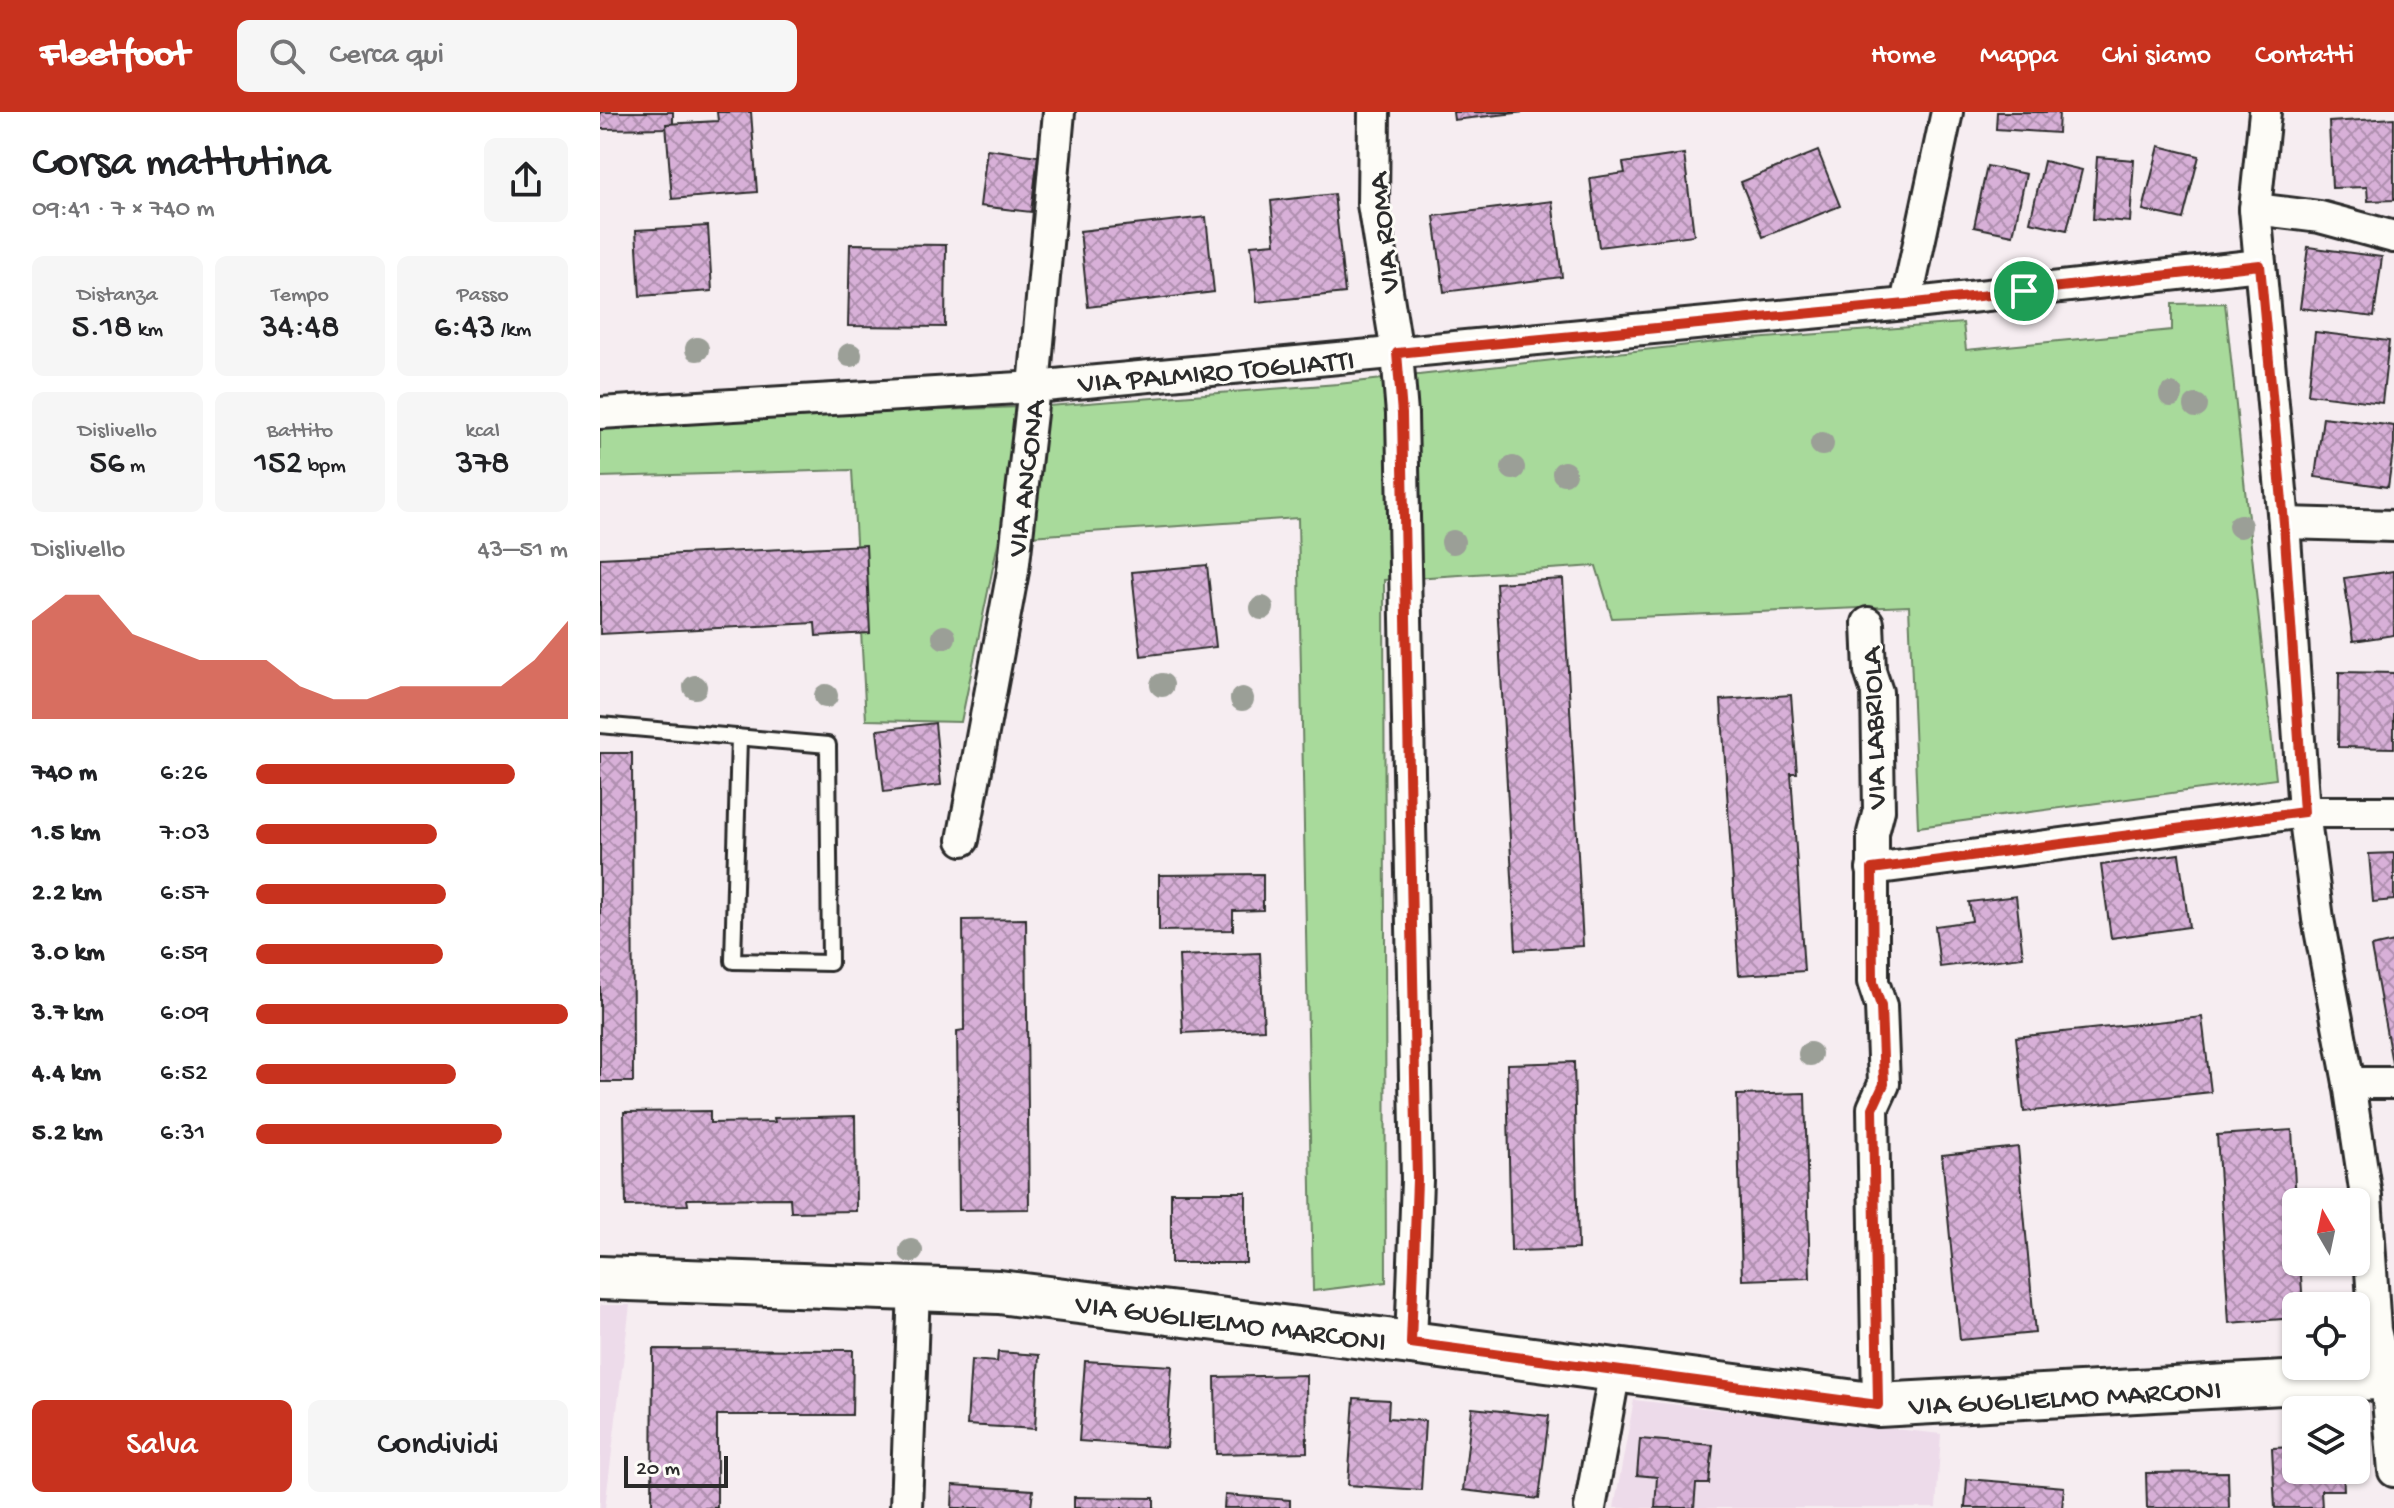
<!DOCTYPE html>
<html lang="it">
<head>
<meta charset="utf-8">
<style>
	body { margin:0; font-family:"Gochi Hand",sans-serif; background:#f6f6f6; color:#202124; height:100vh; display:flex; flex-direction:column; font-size:30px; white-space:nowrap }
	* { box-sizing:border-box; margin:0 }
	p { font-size:26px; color:#757577 }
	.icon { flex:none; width:44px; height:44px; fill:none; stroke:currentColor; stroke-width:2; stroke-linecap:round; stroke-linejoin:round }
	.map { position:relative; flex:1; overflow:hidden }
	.side { display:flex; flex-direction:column; background:#fff; width:600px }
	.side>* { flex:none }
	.needle { width:52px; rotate:351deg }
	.fabs { position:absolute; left:1682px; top:1076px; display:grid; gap:16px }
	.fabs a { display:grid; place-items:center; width:88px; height:88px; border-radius:12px; background:#fff; box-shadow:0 2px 6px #0004; font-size:40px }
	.scale { position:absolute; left:24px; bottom:20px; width:104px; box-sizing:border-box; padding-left:8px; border:4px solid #2b2b2b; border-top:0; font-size:22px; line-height:28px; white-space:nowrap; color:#2b2b2b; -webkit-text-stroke:6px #fdfcf7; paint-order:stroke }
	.pin { position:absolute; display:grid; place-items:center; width:68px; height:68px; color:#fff; margin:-34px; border:4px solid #fff; border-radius:50%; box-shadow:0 2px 8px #0007 }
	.round { display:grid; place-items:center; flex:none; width:84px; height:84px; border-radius:12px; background:#f6f6f6 }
	.summary { display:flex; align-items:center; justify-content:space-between; height:136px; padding:0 32px }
	h1 { font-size:44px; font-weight:600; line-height:60px }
	.figures { display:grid; grid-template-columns:repeat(3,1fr); gap:12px; height:136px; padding:8px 32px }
	.figures div { display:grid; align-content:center; border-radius:12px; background:#f6f6f6; text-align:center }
	.figures b { font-size:34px; font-weight:600 }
	.figures small { font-size:22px; font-weight:400 }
	.figures p { font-size:22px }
	.chart { height:224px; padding:16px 32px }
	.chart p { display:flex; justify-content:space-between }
	.chart svg { width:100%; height:144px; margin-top:8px; fill:#c8321e; opacity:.7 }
	.button { display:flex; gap:16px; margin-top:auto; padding:16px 32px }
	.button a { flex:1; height:92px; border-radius:12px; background:#c8321e; color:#fff; font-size:32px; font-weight:600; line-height:92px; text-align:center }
	.button a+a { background:#f6f6f6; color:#202124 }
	ul { padding:0 32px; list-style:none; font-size:26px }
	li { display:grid; grid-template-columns:128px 96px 1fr; align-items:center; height:60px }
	li i { height:20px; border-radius:10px; background:#c8321e }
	header { display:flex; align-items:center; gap:48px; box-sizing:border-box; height:112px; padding:0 40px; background:#c8321e; color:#fff }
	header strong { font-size:38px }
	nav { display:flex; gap:44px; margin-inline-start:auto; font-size:28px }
	.search { width:560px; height:72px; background:#f6f6f6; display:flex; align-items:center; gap:20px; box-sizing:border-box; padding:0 28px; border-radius:12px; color:#757577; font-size:30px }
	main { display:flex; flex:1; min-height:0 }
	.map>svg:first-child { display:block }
	.built { fill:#eddbea }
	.park { fill:#a8da9b; stroke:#6a8263; stroke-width:2 }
	.building { fill:url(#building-cross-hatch); stroke:#2b2b2b; stroke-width:2 }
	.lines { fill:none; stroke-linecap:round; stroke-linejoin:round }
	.lane-casing { stroke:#2b2b2b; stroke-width:20 }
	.street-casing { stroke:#2b2b2b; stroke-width:36 }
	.secondary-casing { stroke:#2b2b2b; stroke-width:48 }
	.lane { stroke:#fdfcf7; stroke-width:14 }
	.street { stroke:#fdfcf7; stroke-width:30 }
	.secondary { stroke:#fdfcf7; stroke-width:42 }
	.tree { fill:#9b9f97 }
	.route-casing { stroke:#fff; stroke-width:16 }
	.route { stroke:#c8321e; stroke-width:10 }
	.labels { text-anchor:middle; stroke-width:6; stroke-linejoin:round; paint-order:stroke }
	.street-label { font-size:30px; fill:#2b2b2b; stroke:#fdfcf7 }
</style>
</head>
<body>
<header>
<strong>Fleetfoot</strong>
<div class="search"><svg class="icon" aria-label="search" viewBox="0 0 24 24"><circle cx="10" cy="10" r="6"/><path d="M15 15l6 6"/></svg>Cerca qui</div>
<nav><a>Home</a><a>Mappa</a><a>Chi siamo</a><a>Contatti</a></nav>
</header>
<main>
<section class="side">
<div class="summary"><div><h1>Corsa mattutina</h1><p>09:41 · 7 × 740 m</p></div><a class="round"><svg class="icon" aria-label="share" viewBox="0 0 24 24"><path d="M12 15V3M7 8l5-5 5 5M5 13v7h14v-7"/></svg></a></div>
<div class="figures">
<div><p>Distanza</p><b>5.18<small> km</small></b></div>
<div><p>Tempo</p><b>34:48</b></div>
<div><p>Passo</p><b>6:43<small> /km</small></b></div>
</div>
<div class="figures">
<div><p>Dislivello</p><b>56<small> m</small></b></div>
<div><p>Battito</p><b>152<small> bpm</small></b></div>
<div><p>kcal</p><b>378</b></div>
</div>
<div class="chart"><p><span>Dislivello</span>43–51 m</p>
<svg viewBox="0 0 160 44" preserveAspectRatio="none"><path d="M0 44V14L10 6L20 6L30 18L40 22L50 26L60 26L70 26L80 34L90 38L100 38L110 34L120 34L130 34L140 34L150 26L160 14V44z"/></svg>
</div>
<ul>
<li><b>740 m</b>6:26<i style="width:83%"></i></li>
<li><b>1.5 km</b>7:03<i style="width:58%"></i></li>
<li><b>2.2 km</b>6:57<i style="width:61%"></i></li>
<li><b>3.0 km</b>6:59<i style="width:60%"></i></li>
<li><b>3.7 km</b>6:09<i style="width:100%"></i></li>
<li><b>4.4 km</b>6:52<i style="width:64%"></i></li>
<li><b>5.2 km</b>6:31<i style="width:79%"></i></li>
</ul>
<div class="button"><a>Salva</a><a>Condividi</a></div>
</section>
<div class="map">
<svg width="1794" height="1396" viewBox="0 0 1794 1396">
	<defs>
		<pattern id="building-cross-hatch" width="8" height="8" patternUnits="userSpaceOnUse" patternTransform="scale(2)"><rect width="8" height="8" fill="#d8b0d8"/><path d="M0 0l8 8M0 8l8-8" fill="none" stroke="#af8faf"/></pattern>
	</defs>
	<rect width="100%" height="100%" fill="#f6edf1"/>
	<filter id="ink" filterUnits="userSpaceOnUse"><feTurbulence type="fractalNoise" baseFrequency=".0125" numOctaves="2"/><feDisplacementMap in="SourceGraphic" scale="16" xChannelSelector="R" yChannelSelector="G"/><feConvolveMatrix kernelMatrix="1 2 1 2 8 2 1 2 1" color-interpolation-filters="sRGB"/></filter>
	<g filter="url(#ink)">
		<g class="built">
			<polygon points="0,1193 30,1193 5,1396 0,1396"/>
			<polygon points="1034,1288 1341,1322 1336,1396 1014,1396"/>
		</g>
		<polygon class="park" points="1625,191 1676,667 1318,715 1309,494 1012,506 996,454 784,468 786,1170 713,1179 698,406 399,426 361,610 266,608 252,358 0,365 0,311 448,294 738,272 1125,229 1363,211 1366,238 1572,218 1572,192"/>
		<g class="building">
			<polygon points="0,0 73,0 73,16 0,17"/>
			<polygon points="117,0 151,0 157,80 72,87 66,12 118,9"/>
			<polygon points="853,0 925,0 854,8"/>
			<polygon points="1397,0 1459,0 1458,21 1396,17"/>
			<polygon points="1794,6 1794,88 1768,89 1767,75 1732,76 1729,10"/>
			<polygon points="1559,34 1599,44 1583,107 1543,98"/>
			<polygon points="387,37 438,44 431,100 380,94"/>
			<polygon points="1218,39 1240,94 1163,125 1141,70"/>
			<polygon points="1084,42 1094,123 999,135 990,66 1025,61 1023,51"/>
			<polygon points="1497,45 1534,48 1530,110 1493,107"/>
			<polygon points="1444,49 1482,58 1467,118 1430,110"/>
			<polygon points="1387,54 1426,62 1413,123 1374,115"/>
			<polygon points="734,82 745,181 657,190 651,133 675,131 671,89"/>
			<polygon points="952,89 962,165 844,180 834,104"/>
			<polygon points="606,105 614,180 488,195 480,119"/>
			<polygon points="108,114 112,179 40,184 36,118"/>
			<polygon points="250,132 346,133 345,215 248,214"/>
			<polygon points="1708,135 1782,145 1774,205 1700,196"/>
			<polygon points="1715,220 1789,229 1782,291 1708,282"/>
			<polygon points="1723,305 1794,314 1794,332 1788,375 1715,365"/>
			<polygon points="266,433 270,521 216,524 215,511 0,522 0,446"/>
			<polygon points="607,453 616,535 541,544 532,460"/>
			<polygon points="1794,459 1794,523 1753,529 1744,466"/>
			<polygon points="963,467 983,834 916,838 896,471"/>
			<polygon points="1739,560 1794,561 1794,636 1738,635"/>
			<polygon points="1191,583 1197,661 1191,661 1204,859 1139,863 1121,588"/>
			<polygon points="335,611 341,673 284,680 277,618"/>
			<polygon points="0,641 32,641 33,970 0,970"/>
			<polygon points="1794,741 1794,788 1773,790 1769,742"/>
			<polygon points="1579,742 1589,815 1511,826 1501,753"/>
			<polygon points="663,762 663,798 633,799 633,818 559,819 559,763"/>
			<polygon points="1416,784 1423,845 1340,855 1335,814 1372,809 1369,790"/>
			<polygon points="426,807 429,1097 359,1098 357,919 364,918 363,808"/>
			<polygon points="1794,830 1794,950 1792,951 1771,835"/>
			<polygon points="660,841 664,917 583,921 579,844"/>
			<polygon points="1602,905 1611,980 1424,1000 1416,925"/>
			<polygon points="974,950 978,1137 911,1139 907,952"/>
			<polygon points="1205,981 1210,1166 1142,1168 1137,983"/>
			<polygon points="110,999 110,1011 175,1010 174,1006 255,1004 256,1099 191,1100 190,1086 87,1087 88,1093 26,1094 24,1000"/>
			<polygon points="1692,1018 1696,1090 1696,1150 1700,1150 1703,1194 1696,1194 1696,1206 1629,1211 1617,1023"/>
			<polygon points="1418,1035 1435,1221 1360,1228 1342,1043"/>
			<rect x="571" y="1080" width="75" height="71"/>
			<polygon points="53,1237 253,1238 252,1303 117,1303 117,1396 52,1396"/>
			<polygon points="398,1240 439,1243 435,1317 367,1313 371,1248 397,1250"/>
			<polygon points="485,1249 572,1254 566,1335 479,1329"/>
			<polygon points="706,1263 707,1340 616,1342 615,1265"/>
			<polygon points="754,1286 789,1288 788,1306 825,1309 821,1378 748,1373"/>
			<polygon points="872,1296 949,1304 939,1387 863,1378"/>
			<polygon points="1040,1327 1113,1333 1109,1372 1096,1372 1094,1396 1055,1396 1057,1365 1037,1363"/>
			<polygon points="1696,1335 1696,1358 1743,1358 1744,1378 1721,1378 1722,1396 1675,1396 1672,1336"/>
			<polygon points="1628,1360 1629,1396 1547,1396 1546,1361"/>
			<polygon points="1367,1367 1464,1375 1462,1396 1365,1396"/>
			<polygon points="353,1373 433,1378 431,1396 352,1396"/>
			<polygon points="625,1383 690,1388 690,1396 624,1396"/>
			<polygon points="474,1385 554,1386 554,1396 474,1396"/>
		</g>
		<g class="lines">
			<defs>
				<polyline id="lane" points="0,613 228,633 230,851 133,849 139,625"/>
				<g id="street">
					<polyline points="774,0 773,92 797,241 802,302 817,1068 811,1231"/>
					<polyline points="1665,0 1655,97 1684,411 1704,700 1718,807 1749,971 1766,1084 1775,1218 1786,1265 1794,1359"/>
					<polyline points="1655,97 1720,105 1794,125"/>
					<polyline points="1306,192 1347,0"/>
					<polyline points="0,301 434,275 1306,192 1660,153"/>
					<polyline points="1684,411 1794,414"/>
					<polyline points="1268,511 1270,559 1277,580 1279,698 1273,721 1273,870 1281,894 1284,972 1273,996 1278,1293"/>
					<polyline points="363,728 413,459 434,275 459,0"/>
					<polyline points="1272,757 1704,700 1794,700"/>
					<polyline points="1749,971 1794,971"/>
					<polyline points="306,1396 314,1176"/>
					<polyline points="990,1396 1015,1258"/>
				</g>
				<polyline id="secondary" points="0,1166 399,1180 811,1231 1278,1293 1794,1265"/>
			</defs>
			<use href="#lane" class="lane-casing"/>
			<use href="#street" class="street-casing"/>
			<use href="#secondary" class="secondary-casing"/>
			<use href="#lane" class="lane"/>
			<use href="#street" class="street"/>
			<use href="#secondary" class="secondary"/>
		</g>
		<g class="tree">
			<circle cx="97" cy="237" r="12"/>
			<circle cx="250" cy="243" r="12"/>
			<circle cx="1571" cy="283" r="12"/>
			<circle cx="1596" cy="294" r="12"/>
			<circle cx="1222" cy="332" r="12"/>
			<circle cx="913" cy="356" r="12"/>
			<circle cx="964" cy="361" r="12"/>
			<circle cx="1640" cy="414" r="12"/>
			<circle cx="853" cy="430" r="12"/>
			<circle cx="662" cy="496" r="12"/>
			<circle cx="344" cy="525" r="12"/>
			<circle cx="562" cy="573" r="12"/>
			<circle cx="95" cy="575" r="12"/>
			<circle cx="226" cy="584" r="12"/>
			<circle cx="642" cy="587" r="12"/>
			<circle cx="1210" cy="942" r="12"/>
			<circle cx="311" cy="1139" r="12"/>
		</g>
	</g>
	<g class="lines" filter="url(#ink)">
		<defs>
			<polygon id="route" points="1660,153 1684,411 1704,700 1272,757 1273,870 1281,894 1284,972 1273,996 1278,1293 811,1231 817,1068 802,302 797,241 1306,192"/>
		</defs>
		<use href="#route" class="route-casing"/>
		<use href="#route" class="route"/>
	</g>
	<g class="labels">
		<g class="street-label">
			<text transform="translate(782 121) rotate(-96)" y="10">VIA ROMA</text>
			<text transform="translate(616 258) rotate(-5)" y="10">VIA PALMIRO TOGLIATTI</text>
			<text transform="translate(424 366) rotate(-83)" y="10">VIA ANCONA</text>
			<text transform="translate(1272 616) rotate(-92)" y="10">VIA LABRIOLA</text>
			<text transform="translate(631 1209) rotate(7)" y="10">VIA GUGLIELMO MARCONI</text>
			<text transform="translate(1465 1284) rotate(-3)" y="10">VIA GUGLIELMO MARCONI</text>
		</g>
	</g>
</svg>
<div class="fabs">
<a><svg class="needle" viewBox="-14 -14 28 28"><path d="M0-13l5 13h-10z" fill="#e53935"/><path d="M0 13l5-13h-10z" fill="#757577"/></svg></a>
<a><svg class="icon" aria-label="locate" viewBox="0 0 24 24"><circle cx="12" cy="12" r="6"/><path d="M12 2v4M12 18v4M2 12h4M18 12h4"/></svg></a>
<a><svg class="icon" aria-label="layers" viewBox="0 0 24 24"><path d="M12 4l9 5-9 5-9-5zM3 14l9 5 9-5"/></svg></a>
</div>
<div class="scale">20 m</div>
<div class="pin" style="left:1424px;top:179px;background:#1e9e55"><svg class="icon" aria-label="arrive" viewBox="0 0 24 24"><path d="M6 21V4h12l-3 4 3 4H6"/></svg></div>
</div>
</main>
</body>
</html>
